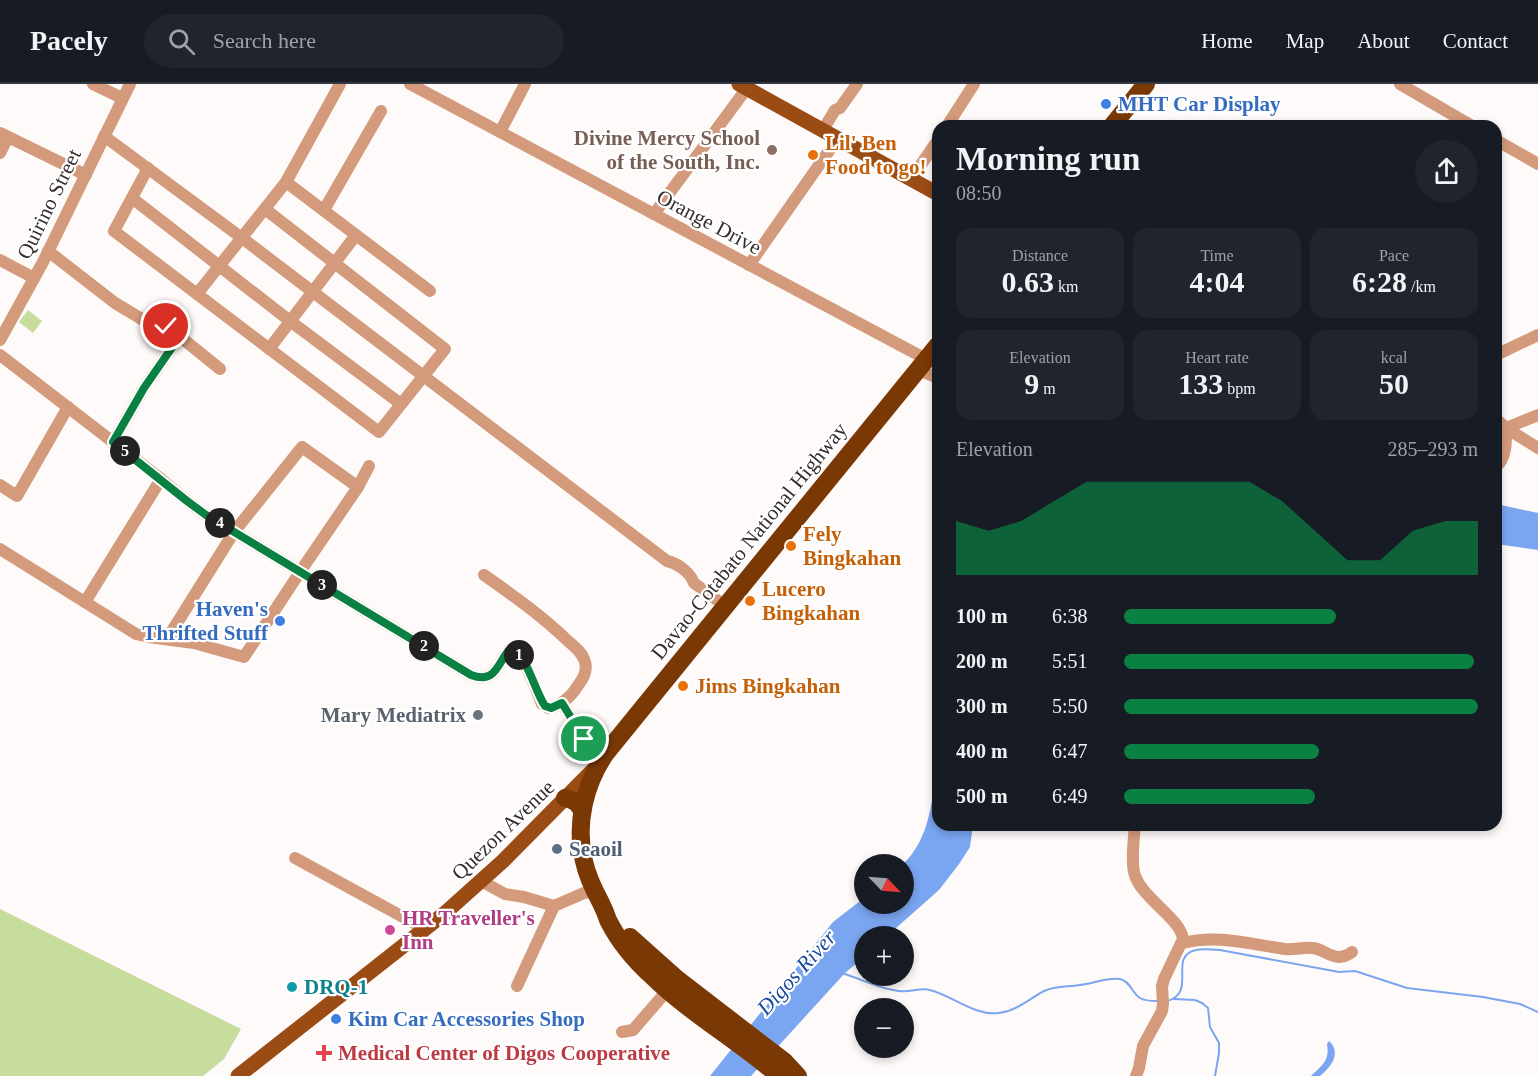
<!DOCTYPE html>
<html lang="en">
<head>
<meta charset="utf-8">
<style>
	body { margin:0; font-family:Georgia,serif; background:#20242c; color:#f1f3f6; height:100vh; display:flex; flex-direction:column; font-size:22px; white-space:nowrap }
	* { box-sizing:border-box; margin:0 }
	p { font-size:20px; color:#9ea1a6 }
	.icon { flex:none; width:33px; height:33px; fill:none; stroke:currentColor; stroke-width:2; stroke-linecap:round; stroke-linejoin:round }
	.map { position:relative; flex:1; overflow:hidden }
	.panel { position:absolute; left:932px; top:36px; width:570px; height:711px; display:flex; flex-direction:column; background:#171b24; border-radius:18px; box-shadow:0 3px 9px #0003 }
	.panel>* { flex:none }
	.needle { width:39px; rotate:115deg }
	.buttons { position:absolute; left:854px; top:770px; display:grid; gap:12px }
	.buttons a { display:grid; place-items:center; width:60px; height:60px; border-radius:50%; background:#171b24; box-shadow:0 3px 9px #0003; font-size:30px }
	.pin { position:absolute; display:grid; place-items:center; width:51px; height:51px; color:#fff; margin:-26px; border:3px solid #fff; border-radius:50%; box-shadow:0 2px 6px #0007 }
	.km { position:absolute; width:30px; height:30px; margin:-15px; border-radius:50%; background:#222; color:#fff; font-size:16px; line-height:30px; text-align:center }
	.round { display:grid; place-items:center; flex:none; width:63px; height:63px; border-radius:32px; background:#20242c }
	.summary { display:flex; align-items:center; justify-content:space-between; height:102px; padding:0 24px }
	h1 { font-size:33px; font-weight:700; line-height:45px }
	.figures { display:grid; grid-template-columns:repeat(3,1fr); gap:9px; height:102px; padding:6px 24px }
	.figures div { display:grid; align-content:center; border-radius:15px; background:#20242c; text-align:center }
	.figures b { font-size:30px; font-weight:700 }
	.figures small { font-size:16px; font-weight:400 }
	.figures p { font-size:16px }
	.chart { height:168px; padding:12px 24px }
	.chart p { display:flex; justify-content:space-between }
	.chart svg { width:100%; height:108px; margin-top:6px; fill:#0b8043; opacity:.7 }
	ul { padding:0 24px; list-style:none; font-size:20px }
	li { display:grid; grid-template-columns:96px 72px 1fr; align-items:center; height:45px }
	li i { height:15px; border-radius:8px; background:#0b8043 }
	header { display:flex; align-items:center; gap:36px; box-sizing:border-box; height:84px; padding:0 30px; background:#171b24; border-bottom:2px solid #363941 }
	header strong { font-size:28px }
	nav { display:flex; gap:33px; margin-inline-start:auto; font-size:21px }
	.search { width:420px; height:54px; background:#20242c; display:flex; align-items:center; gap:15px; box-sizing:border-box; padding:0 21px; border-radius:33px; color:#9ea1a6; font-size:22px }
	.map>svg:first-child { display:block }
	.green { fill:#c8dc9e }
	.water { fill:#7aa5f0 }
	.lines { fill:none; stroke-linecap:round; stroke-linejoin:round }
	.stream { stroke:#7aa5f0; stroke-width:2 }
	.minor { stroke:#d39a7b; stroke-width:12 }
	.major { stroke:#9b4c15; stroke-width:15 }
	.highway { stroke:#7a3805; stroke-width:18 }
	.route-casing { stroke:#fff; stroke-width:12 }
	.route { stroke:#0b8043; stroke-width:8 }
	.shop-dot { fill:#3f7fe0; stroke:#fff; stroke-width:2 }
	.education-dot { fill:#8d6e63; stroke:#fff; stroke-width:2 }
	.food-dot { fill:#e8710a; stroke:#fff; stroke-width:2 }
	.worship-dot { fill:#6b7280; stroke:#fff; stroke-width:2 }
	.service-dot { fill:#5c6f8a; stroke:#fff; stroke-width:2 }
	.hotel-dot { fill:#d1479c; stroke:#fff; stroke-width:2 }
	.culture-dot { fill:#0f9aa8; stroke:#fff; stroke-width:2 }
	.health-dot { fill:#e0444e; stroke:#fff; stroke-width:2 }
	.labels { text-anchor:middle; stroke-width:4.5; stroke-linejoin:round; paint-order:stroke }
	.shop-label { font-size:21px; font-weight:bold; fill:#366cbe; stroke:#fff; text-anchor:start }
	.education-label { font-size:21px; font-weight:bold; fill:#785e54; stroke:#fff; text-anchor:end }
	.food-label { font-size:21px; font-weight:bold; fill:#c56008; stroke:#fff; text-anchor:start }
	.street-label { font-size:21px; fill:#342d2b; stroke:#fff }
	.worship-label { font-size:21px; font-weight:bold; fill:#5b616d; stroke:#fff; text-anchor:end }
	.service-label { font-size:21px; font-weight:bold; fill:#4e5e75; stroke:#fff; text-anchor:start }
	.hotel-label { font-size:21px; font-weight:bold; fill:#b23c85; stroke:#fff; text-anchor:start }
	.culture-label { font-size:21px; font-weight:bold; fill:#0d838f; stroke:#fff; text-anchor:start }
	.health-label { font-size:21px; font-weight:bold; fill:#be3a42; stroke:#fff; text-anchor:start }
	.water-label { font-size:22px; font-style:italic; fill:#18499f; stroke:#fff }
</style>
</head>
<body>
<header>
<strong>Pacely</strong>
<div class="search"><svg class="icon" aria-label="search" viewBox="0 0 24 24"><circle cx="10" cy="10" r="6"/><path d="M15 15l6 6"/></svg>Search here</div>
<nav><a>Home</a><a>Map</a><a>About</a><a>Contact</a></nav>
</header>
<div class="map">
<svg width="1538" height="992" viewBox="0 0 1538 992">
	<rect width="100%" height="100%" fill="#fefaf9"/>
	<g class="green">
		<polygon points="28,226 42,237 33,249 19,238"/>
		<polygon points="0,825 241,945 224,975 203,992 0,992"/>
	</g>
	<g class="water">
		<polygon points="1496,420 1538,429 1538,466 1496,460"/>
		<path d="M 937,682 L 938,741 L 973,741 L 970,763 L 959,780 L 939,806 L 887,852 L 864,852 L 864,873 L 845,889 L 751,992 L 710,992 L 833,838 L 864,814 L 864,819 L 903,819 L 903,780 C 930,755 932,716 937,682 Z"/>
		<path d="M 1329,957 C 1342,969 1331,983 1320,992 L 1311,992 C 1322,981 1330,977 1327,960 Z"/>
	</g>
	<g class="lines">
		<g class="stream">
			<path d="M 842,889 C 861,895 880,905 899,907 C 910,909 920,903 930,906 C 953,912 974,932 999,929 C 1016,927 1029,915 1044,907 C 1055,902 1067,903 1080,901 C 1092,900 1108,893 1120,895 C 1130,897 1132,909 1140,914 C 1145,917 1152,917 1157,917"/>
			<polyline points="1174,915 1195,916 1202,919 1208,924 1210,943 1219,959 1219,969 1215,992"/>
			<path d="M 1167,917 C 1198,909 1167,872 1196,866 C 1204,864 1212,866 1220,866 L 1339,888 L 1355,887 L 1407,904 L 1483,913 L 1520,920 L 1538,928"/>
		</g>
		<g class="minor">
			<polyline points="93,0 122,14"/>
			<polyline points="410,0 926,275"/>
			<polyline points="1400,0 1472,42"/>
			<polyline points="947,42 974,0"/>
			<polyline points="823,46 835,26 840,24 857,0"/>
			<polyline points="500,48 525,0"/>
			<polyline points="0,49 86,91"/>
			<path d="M 104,52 L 242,154 L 667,477 C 677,479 690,488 694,499 L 725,522"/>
			<polyline points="1496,56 1538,80"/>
			<polyline points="0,69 8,53"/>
			<polyline points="148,84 114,147 379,348 445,265 265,125"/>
			<polyline points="911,95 938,56"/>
			<polyline points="286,98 430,207"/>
			<polyline points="132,114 290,237 401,320"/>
			<polyline points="324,126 381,27"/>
			<polyline points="654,130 747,4"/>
			<polyline points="48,167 115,219 150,240 167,242 220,285"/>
			<polyline points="0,176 34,194"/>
			<polyline points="749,181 838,54"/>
			<polyline points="197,210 286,98 340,0"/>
			<polyline points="0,256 43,178 130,0"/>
			<polyline points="269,265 356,151"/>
			<path d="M 0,271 L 161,395 L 187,417 L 206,431 L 471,591 C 494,600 497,582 508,567 C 513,566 513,566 517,569 C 526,576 537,608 542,620 L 548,624 C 559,623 571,613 577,603 C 582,596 588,588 585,578 C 583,569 575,563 568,557 C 542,532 514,512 484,491"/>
			<polyline points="1496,271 1538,251"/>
			<polyline points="918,286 938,294"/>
			<polyline points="1496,335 1506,344 1538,364"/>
			<polyline points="1506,344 1538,331"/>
			<polyline points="113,358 144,304 180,252"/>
			<path d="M 1496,383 C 1507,373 1506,358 1506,344"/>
			<polyline points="0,401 17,412 68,323"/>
			<polyline points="0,465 136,550 149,553 194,559 244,573 300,488 358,403 369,382"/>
			<polyline points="85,518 161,395"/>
			<polyline points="167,555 234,448 302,363 358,403"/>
			<polyline points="562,619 584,655 600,677"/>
			<path d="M 1135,741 C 1134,754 1131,775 1134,788 C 1139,813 1181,834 1183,855 L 1164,895 L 1162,902 L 1163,920 L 1162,927 L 1143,962 L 1139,984 L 1136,992"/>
			<polyline points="295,774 425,845"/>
			<polyline points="481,797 505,810 524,813 554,822"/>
			<path d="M 1182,859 C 1218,850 1249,860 1285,865 C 1294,866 1304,863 1313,864 C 1323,865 1329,873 1339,873 C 1344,873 1348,871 1352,868"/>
			<polyline points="517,902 554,822 584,809 594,807"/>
			<polyline points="622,948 633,946 672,901"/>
		</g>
		<g class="major">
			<polyline points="739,0 938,110"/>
			<polyline points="238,992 445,829 503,777 594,685"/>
		</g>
		<g class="highway">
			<polyline points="1112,42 1146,0"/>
			<path d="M 565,714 C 574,716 579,719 582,728"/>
			<polyline points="630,853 677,895 785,978 798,992"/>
			<path d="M 779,992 C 739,957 691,930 653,893 C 635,877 619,858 608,836 C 606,830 604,825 601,819 C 594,806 587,792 584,777 C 575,740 585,699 606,669 L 938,261"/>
		</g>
	</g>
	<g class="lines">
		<defs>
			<path id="route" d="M 166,242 L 180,252 L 144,304 L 113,358 L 187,417 L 206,431 L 471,591 C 494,600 497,582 508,567 C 513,566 513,566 517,569 C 528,577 536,609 545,622 L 551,624 L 562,619 L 584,655"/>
		</defs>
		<use href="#route" class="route-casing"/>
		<use href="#route" class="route"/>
	</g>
	<g class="shop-dot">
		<circle cx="1106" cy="20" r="6"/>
		<circle cx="280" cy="537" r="6"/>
		<circle cx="336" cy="935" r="6"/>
	</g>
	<circle class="education-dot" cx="772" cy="66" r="6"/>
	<g class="food-dot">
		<circle cx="813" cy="71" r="6"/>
		<circle cx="791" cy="462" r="6"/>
		<circle cx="750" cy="517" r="6"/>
		<circle cx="683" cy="602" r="6"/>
	</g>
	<circle class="worship-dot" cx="478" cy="631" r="6"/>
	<circle class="service-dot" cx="557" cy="765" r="6"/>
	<circle class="hotel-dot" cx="390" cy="846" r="6"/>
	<circle class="culture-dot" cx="292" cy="903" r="6"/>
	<path class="health-dot" d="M321 960h6v6h6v6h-6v6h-6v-6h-6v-6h6z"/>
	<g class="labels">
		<g class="shop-label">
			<text x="1118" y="27">MHT Car Display</text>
			<text x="268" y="532" text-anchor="end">Haven's<tspan x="268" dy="24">Thrifted Stuff</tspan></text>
			<text x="348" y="942">Kim Car Accessories Shop</text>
		</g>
		<g class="education-label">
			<text x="760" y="61">Divine Mercy School<tspan x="760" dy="24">of the South, Inc.</tspan></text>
		</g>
		<g class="food-label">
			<text x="825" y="66">Lil' Ben<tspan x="825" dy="24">Food to go!</tspan></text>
			<text x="803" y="457">Fely<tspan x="803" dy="24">Bingkahan</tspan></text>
			<text x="762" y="512">Lucero<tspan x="762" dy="24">Bingkahan</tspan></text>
			<text x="695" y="609">Jims Bingkahan</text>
		</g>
		<g class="street-label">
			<text transform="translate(49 120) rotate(-64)" y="7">Quirino Street</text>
			<text transform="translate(709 138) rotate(28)" y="7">Orange Drive</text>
			<text transform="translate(749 457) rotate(-51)" y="7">Davao-Cotabato National Highway</text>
			<text transform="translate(503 746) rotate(-44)" y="7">Quezon Avenue</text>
		</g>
		<g class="worship-label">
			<text x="466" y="638">Mary Mediatrix</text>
		</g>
		<g class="service-label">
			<text x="569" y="772">Seaoil</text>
		</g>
		<g class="hotel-label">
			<text x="402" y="841">HR Traveller's<tspan x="402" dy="24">Inn</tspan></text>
		</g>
		<g class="culture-label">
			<text x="304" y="910">DRQ-1</text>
		</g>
		<g class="health-label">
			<text x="338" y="976">Medical Center of Digos Cooperative</text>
		</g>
		<g class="water-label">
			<text transform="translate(796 888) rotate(-48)" y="8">Digos River</text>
		</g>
	</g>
</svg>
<div class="buttons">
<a><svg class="needle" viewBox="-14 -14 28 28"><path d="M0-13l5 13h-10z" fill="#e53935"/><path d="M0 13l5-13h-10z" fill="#9ea1a6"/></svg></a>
<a>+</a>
<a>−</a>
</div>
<div class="pin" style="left:584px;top:655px;background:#1e9e55"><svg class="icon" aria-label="arrive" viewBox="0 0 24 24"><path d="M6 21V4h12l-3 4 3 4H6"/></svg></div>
<div class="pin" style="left:166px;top:242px;background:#d93025"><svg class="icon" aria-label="check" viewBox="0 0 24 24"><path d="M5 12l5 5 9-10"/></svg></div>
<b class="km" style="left:519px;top:571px">1</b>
<b class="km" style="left:424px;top:562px">2</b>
<b class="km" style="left:322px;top:501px">3</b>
<b class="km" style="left:220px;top:439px">4</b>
<b class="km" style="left:125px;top:367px">5</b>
<section class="panel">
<div class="summary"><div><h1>Morning run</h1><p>08:50</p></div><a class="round"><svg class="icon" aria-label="share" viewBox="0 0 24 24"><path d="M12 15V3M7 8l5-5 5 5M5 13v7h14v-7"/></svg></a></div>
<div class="figures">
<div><p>Distance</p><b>0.63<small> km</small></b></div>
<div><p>Time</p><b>4:04</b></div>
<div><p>Pace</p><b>6:28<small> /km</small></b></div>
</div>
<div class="figures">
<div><p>Elevation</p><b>9<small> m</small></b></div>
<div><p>Heart rate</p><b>133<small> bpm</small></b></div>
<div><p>kcal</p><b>50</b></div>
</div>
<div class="chart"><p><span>Elevation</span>285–293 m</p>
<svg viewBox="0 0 160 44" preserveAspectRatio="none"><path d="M0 44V22L10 26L20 22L30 14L40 6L50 6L60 6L70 6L80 6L90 6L100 14L110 26L120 38L130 38L140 26L150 22L160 22V44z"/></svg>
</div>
<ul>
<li><b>100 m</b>6:38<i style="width:60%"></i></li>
<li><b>200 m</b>5:51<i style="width:99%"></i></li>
<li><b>300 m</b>5:50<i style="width:100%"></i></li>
<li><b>400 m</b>6:47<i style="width:55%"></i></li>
<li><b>500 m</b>6:49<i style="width:54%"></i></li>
</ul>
</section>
</div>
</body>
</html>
